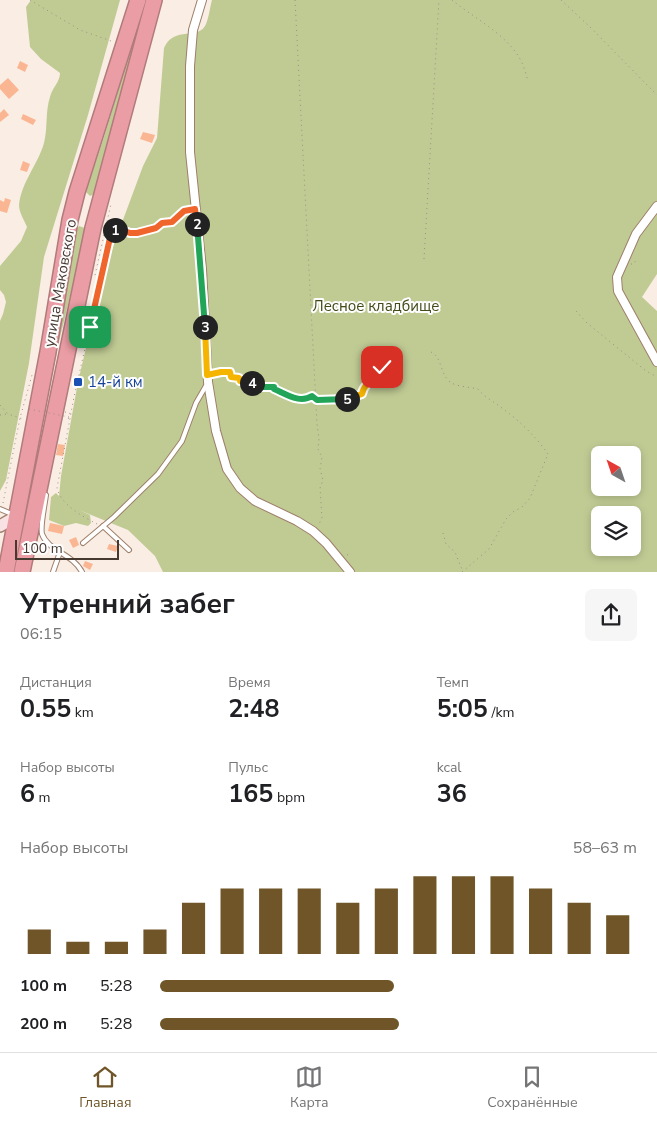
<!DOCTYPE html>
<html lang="ru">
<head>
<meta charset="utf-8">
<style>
	body { margin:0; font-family:"Nunito Sans",sans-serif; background:#f6f6f6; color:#202124; height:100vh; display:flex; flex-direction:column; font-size:19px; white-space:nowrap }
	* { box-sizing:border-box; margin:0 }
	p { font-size:16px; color:#757577 }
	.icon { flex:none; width:28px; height:28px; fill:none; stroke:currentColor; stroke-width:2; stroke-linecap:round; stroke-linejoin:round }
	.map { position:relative; height:572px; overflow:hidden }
	.panel { display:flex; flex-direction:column; background:#fff; flex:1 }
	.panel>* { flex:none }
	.needle { width:32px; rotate:320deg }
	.fabs { position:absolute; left:591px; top:446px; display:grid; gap:10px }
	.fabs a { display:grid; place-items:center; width:50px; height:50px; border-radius:8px; background:#fff; box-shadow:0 2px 8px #0003; font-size:25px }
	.scale { position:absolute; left:15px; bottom:12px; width:104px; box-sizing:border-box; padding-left:5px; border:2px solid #463930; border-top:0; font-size:14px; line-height:18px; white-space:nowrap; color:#463930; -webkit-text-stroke:4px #fdfdfd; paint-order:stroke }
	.pin { position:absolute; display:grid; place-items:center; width:42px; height:42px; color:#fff; margin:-21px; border-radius:10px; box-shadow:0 2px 8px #0006 }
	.km { position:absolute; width:25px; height:25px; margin:-12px; border-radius:50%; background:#222; color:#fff; font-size:14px; line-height:25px; text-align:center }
	.round { display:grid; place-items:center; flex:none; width:52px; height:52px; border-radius:8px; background:#f6f6f6 }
	.headline { display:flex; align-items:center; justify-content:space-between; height:85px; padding:0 20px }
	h1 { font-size:28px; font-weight:700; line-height:38px }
	.metrics { display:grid; grid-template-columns:repeat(3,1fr); gap:8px; height:85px; padding:5px 20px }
	.metrics div { display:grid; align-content:center }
	.metrics b { font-size:25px; font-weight:700 }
	.metrics small { font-size:14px; font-weight:400 }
	.metrics p { font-size:14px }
	.chart { height:140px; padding:10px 20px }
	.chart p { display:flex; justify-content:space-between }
	.chart svg { width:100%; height:90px; margin-top:5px; stroke:#6f5527; stroke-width:6 }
	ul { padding:0 20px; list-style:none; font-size:16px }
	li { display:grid; grid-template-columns:80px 60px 1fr; align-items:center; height:38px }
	li i { height:12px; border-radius:6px; background:#6f5527 }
	.tab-bar { display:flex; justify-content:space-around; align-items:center; height:70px; border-top:1px solid #e0e0e0; background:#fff; font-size:14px; color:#757577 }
	.tab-bar a { display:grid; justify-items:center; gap:2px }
	.tab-bar .active { color:#6f5527 }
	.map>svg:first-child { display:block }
	.green { fill:#c0cb94; fill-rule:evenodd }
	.building { fill:#fab692 }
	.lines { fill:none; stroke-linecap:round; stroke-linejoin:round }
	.lane-casing { stroke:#9d7f6b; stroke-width:6 }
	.street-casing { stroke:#9d7f6b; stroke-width:10 }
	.secondary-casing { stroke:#9d7f6b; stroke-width:14 }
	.highway-casing { stroke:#b17a7b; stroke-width:18 }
	.path { stroke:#9c8f86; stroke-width:1; stroke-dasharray:1 4; stroke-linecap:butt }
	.lane { stroke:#fff; stroke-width:4 }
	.street { stroke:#fff; stroke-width:8 }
	.secondary { stroke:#f9e2e4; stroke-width:11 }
	.highway { stroke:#ea9da4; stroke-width:15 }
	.path-bridge { stroke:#9c8f86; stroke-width:1; stroke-dasharray:1 4; stroke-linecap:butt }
	.split-1-casing { stroke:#fff; stroke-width:10 }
	.split-2-casing { stroke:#fff; stroke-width:10 }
	.split-3-casing { stroke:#fff; stroke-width:10 }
	.split-4-casing { stroke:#fff; stroke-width:10 }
	.split-5-casing { stroke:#fff; stroke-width:10 }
	.split-6-casing { stroke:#fff; stroke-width:10 }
	.split-1 { stroke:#f0652b; stroke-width:6 }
	.split-2 { stroke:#f0652b; stroke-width:6 }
	.split-3 { stroke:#22a559; stroke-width:6 }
	.split-4 { stroke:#f5b400; stroke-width:6 }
	.split-5 { stroke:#22a559; stroke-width:6 }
	.split-6 { stroke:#f5b400; stroke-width:6 }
	.transit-dot { fill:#1a4fb4; stroke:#fdfdfd; stroke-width:2 }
	.labels { text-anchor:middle; stroke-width:4; stroke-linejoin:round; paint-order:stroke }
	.street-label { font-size:15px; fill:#463930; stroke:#fdfdfd }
	.park-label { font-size:15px; fill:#434a17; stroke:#fdfdfd }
	.transit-label { font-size:15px; fill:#164399; stroke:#fdfdfd; text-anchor:start }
</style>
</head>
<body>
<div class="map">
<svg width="657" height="572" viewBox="0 0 657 572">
	<rect width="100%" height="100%" fill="#faede4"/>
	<g class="green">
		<path d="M 31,0 L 120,0 L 88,115 L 44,257 L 29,363 L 6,480 L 0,491 L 0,321 L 3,314 L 6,302 L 4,295 L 0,290 L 0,266 L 21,241 L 27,227 C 24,220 19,212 19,205 C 21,183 38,164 44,143 C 48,128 45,112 50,97 C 52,88 60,82 60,73 L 41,59 L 30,47 L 26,7 Z"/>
		<path d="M 212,0 L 657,0 L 657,274 L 642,297 L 657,311 L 657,572 L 163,572 L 155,556 L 128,530 L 79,510 L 90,515 L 91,523 L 88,526 L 76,523 L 64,526 L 49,520 L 51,497 L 56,493 L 59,496 L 61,476 L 78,382 L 104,271 L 143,166 L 157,138 L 164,48 C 174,25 199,41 206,24 C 209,17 210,7 212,0 ZM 600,455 L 632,455 L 632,488 L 600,488 ZM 600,515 L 632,515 L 632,548 L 600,548 Z"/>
		<path d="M 142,10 L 95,194 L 90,196 L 86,192 L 88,184 C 109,127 124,68 142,10 Z"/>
		<polygon points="79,226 85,228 85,234 54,362 76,230"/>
	</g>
	<g class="building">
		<polygon points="20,61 28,65 25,72 17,68"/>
		<polygon points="8,78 19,90 9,99 0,89 0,85"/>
		<polygon points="4,109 9,115 0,122 0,113"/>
		<polygon points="23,114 36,120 33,125 21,119"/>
		<polygon points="143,132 155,135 152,143 140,139"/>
		<polygon points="23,161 30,164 27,172 20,170"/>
		<polygon points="5,198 11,200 7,213 0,211 0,200 4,202"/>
		<polygon points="58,444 65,445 63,456 56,455"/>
		<polygon points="50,523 64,526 62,534 48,531"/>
		<polygon points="76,537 79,545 73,548 69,540"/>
		<polygon points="109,544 118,546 116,552 107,549"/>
		<polygon points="85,561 93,564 90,570 83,566"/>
	</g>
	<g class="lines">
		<defs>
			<g id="lane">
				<path d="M 42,492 L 46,495 C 45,504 40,526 42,534 C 48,551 73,554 82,572"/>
				<polyline points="0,509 14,515"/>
				<polyline points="103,526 129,550"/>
				<polyline points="83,543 114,517 158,474 182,441 196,403 207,384"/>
				<polyline points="53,572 60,552"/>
			</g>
			<g id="street">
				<polyline points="202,0 193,30 190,66 190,152 202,269 208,382 216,431 227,469 240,488 255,501 297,521 313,531 326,543 350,572"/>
				<polyline points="657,206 636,234 617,277 618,291 657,362"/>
			</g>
			<polyline id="secondary" points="0,526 17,516"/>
			<g id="highway">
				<polyline points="6,572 48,352 70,220 77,192 138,0"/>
				<polyline points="22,572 93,228 154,0"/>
			</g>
		</defs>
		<use href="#lane" class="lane-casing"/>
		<use href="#street" class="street-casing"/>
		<use href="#secondary" class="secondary-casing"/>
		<use href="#highway" class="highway-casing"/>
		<g class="path">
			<polyline points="30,0 80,30 114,42"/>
			<polyline points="295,0 317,424 319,439 318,449 322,457 320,469 323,480 320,488 322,518 318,526"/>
			<path d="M 452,0 C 474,18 506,34 520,59 C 524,66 526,74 528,81"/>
			<polyline points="561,0 590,27 657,95"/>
			<path d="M 109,229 C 133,234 139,234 162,224 C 165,222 170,223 173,221 C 179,217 180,211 188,210"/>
			<polyline points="424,259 439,0"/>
			<polyline points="631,264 634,264 637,258"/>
			<polyline points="95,275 111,204"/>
			<polyline points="576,311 587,323 646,371 657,377"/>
			<path d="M 431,352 C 442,357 440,374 450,382 C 457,387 470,387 478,389 C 485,398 495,402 503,409 C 519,420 538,439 548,454 L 530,498 L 522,507 L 513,512 L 506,519 L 489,549 L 462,572"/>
			<path d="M 215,373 L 230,373 L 231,377 L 239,378 L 240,381 L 249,379 L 250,383 L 257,384 L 260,387 L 274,387 L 274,389 C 286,393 300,404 312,397 C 319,402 337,401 346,399 C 351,398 356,395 362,394 C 365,379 383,380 382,367"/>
			<polyline points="0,405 8,414 23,419"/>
			<polyline points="65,412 70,413 68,420 66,420"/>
			<polyline points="0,415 7,414"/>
			<polyline points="3,503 20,418 32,375"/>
			<path d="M 97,524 C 82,516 61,505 57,488 L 74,397 L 112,229"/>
			<polyline points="443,533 446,544 455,552 463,572"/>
			<polyline points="347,555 351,553"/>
		</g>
		<use href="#lane" class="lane"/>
		<use href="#street" class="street"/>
		<use href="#secondary" class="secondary"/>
		<use href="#highway" class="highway"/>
		<polyline class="path-bridge" points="29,409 69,417"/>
	</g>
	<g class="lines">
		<defs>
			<polyline id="split-1" points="90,327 112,229 115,230"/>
			<polyline id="split-2" points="115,230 122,230 130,233 137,233 156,228 162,223 172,222 184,211 195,209 197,224"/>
			<polyline id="split-3" points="197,224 205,327"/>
			<polyline id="split-4" points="205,327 207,375 221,372 230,372 231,377 239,378 240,381 249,379 250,383 252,383"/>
			<path id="split-5" d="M 252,383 L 257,384 L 260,387 L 274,387 L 274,389 C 286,394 300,404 312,396 L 317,400 L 347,399"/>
			<path id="split-6" d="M 347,399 L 362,394 C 365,378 382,381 382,367"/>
		</defs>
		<use href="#split-1" class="split-1-casing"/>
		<use href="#split-2" class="split-2-casing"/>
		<use href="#split-3" class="split-3-casing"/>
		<use href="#split-4" class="split-4-casing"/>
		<use href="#split-5" class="split-5-casing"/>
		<use href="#split-6" class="split-6-casing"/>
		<use href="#split-1" class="split-1"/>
		<use href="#split-2" class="split-2"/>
		<use href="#split-3" class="split-3"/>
		<use href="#split-4" class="split-4"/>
		<use href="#split-5" class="split-5"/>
		<use href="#split-6" class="split-6"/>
	</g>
	<rect class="transit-dot" x="73" y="377" width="10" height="10" rx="2.5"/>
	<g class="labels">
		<g class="street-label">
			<text transform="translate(60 283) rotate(-80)" y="5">улица Маковского</text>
		</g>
		<g class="park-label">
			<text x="376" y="311">Лесное кладбище</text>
		</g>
		<g class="transit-label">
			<text x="88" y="387">14-й км</text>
		</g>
	</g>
</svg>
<div class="fabs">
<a><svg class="needle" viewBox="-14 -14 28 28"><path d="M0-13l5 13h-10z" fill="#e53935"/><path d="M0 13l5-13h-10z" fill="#757577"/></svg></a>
<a><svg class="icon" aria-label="layers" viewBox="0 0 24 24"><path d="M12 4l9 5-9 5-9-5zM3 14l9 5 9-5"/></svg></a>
</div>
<div class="scale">100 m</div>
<div class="pin" style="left:90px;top:327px;background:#1e9e55"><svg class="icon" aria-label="arrive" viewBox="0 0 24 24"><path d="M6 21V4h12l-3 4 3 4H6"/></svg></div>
<div class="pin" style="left:382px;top:367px;background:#d93025"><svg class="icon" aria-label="check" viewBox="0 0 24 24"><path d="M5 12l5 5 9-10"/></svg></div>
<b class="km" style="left:115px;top:230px">1</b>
<b class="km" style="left:197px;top:224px">2</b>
<b class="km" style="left:205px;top:327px">3</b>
<b class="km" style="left:252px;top:383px">4</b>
<b class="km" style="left:347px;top:399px">5</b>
</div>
<section class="panel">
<div class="headline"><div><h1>Утренний забег</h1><p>06:15</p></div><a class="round"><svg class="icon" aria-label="share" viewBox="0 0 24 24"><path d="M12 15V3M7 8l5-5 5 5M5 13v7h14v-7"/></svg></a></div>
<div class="metrics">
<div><p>Дистанция</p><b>0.55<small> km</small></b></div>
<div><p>Время</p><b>2:48</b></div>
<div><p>Темп</p><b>5:05<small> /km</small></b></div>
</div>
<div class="metrics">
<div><p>Набор высоты</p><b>6<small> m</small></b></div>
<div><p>Пульс</p><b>165<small> bpm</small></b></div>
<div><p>kcal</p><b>36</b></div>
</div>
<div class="chart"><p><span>Набор высоты</span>58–63 m</p>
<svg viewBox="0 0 160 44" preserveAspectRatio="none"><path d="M5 44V32M15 44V38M25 44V38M35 44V32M45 44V19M55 44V12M65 44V12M75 44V12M85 44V19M95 44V12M105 44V6M115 44V6M125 44V6M135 44V12M145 44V19M155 44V25"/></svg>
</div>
<ul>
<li><b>100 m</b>5:28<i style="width:49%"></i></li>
<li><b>200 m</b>5:28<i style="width:50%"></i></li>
</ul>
</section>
<nav class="tab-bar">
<a class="active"><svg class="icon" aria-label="home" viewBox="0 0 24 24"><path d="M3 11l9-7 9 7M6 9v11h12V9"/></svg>Главная</a>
<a><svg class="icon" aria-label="map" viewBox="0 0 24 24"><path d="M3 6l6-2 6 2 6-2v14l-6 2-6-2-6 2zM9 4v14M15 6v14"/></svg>Карта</a>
<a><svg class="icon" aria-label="saved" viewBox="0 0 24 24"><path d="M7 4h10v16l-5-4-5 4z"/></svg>Сохранённые</a>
</nav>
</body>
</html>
